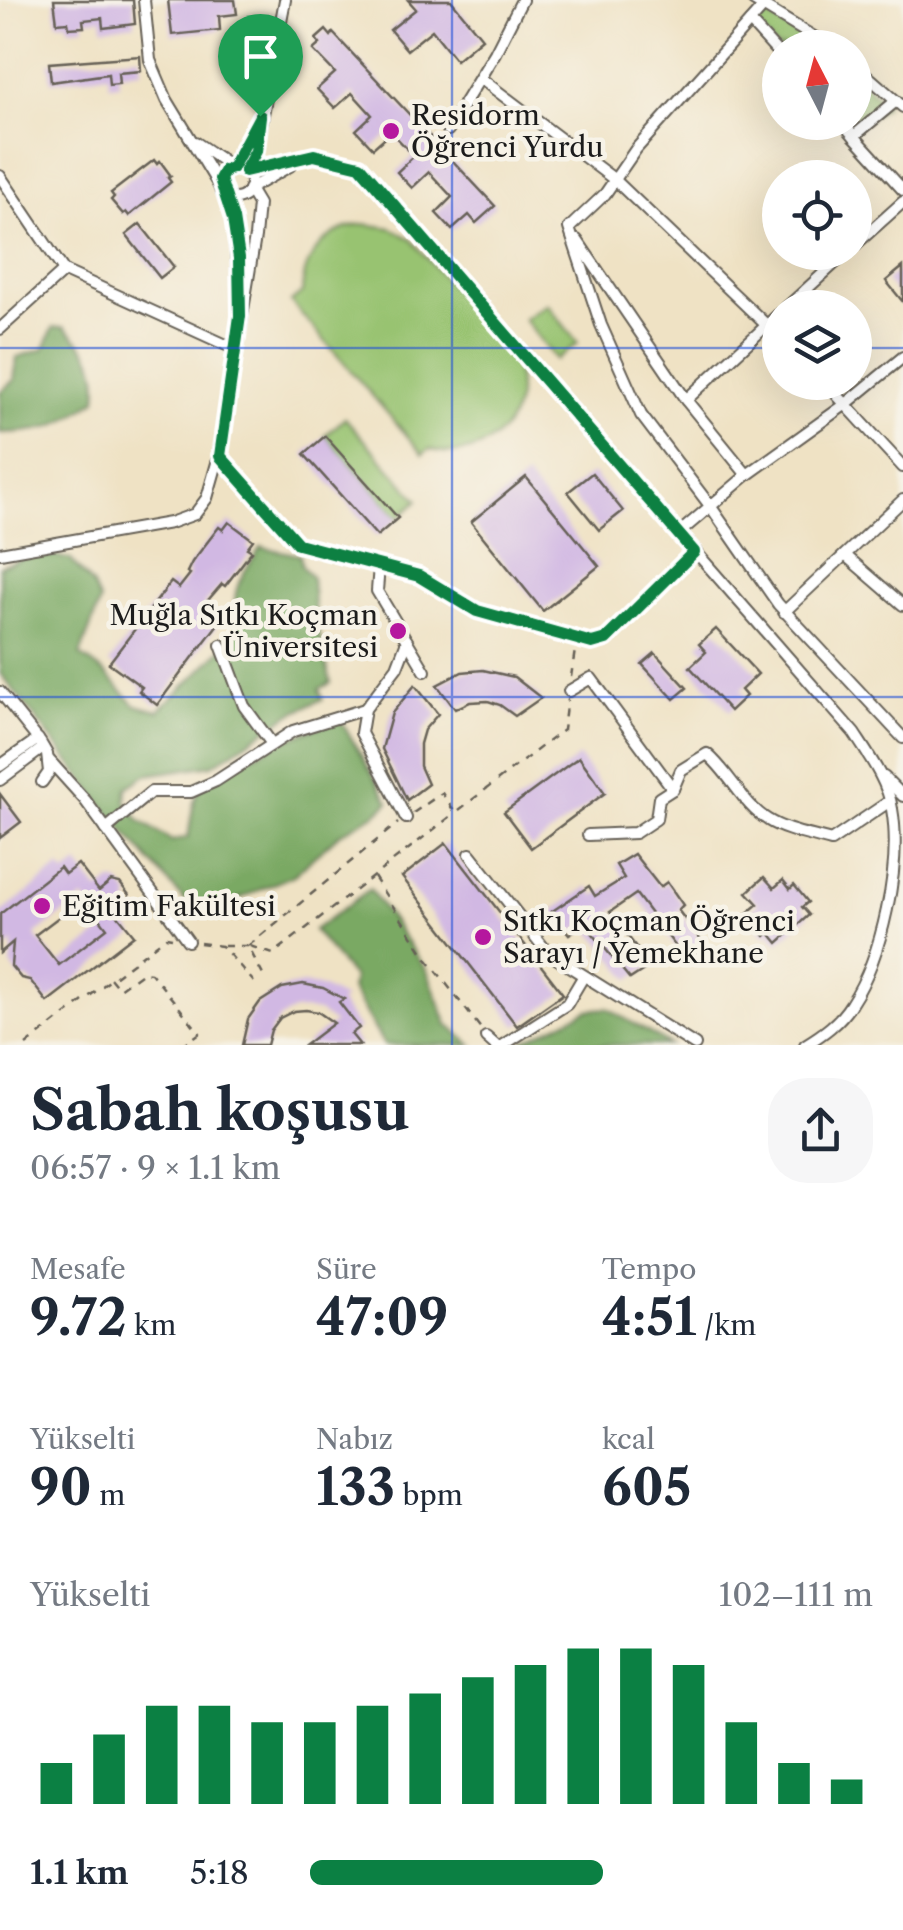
<!DOCTYPE html>
<html lang="tr">
<head>
<meta charset="utf-8">
<style>
	body { margin:0; font-family:"Libre Caslon Text",serif; background:#f6f6f7; color:#1f2937; height:100vh; display:flex; flex-direction:column; font-size:38px; white-space:nowrap }
	* { box-sizing:border-box; margin:0 }
	p { font-size:32px; color:#747a83 }
	.icon { flex:none; width:55px; height:55px; fill:none; stroke:currentColor; stroke-width:2; stroke-linecap:round; stroke-linejoin:round }
	.map { position:relative; height:1045px; overflow:hidden }
	.drawer { display:flex; flex-direction:column; background:#fff; flex:1 }
	.drawer>* { flex:none }
	.needle { width:65px; rotate:354deg }
	.fabs { position:absolute; left:762px; top:30px; display:grid; gap:20px }
	.fabs a { display:grid; place-items:center; width:110px; height:110px; border-radius:50%; background:#fff; box-shadow:0 10px 40px #0002; font-size:50px }
	.pin { position:absolute; display:grid; place-items:center; width:85px; height:85px; color:#fff; margin:-102px -42px; border-radius:50% 50% 50% 0; rotate:-45deg; box-shadow:0 0 10px #0007 }
	.pin .icon { rotate:45deg }
	.round { display:grid; place-items:center; flex:none; width:105px; height:105px; border-radius:40px; background:#f6f6f7 }
	.summary { display:flex; align-items:center; justify-content:space-between; height:170px; padding:0 30px }
	h1 { font-size:55px; font-weight:700; line-height:75px }
	.figures { display:grid; grid-template-columns:repeat(3,1fr); gap:15px; height:170px; padding:10px 30px }
	.figures div { display:grid; align-content:center }
	.figures b { font-size:50px; font-weight:700 }
	.figures small { font-size:28px; font-weight:400 }
	.figures p { font-size:28px }
	.chart { height:280px; padding:20px 30px }
	.chart p { display:flex; justify-content:space-between }
	.chart svg { width:100%; height:180px; margin-top:10px; stroke:#0b8043; stroke-width:6 }
	ul { padding:0 30px; list-style:none; font-size:32px }
	li { display:grid; grid-template-columns:160px 120px 1fr; align-items:center; height:75px }
	li i { height:25px; border-radius:12px; background:#0b8043 }
	.map>svg:first-child { display:block }
	.green { fill:#98c371; stroke:#5a7046; stroke-width:2.5 }
	.forest { fill:#7aa963; stroke:#4b6240; stroke-width:2.5 }
	.building { fill:#d1b8e3; fill-rule:evenodd }
	.lines { fill:none; stroke-linecap:round; stroke-linejoin:round }
	.minor-casing { stroke:#666157; stroke-width:14 }
	.path { stroke:#666157; stroke-width:2.5; stroke-dasharray:8 8; stroke-linecap:butt }
	.minor { stroke:#fff; stroke-width:10 }
	.route-casing { stroke:#fff; stroke-width:20 }
	.route { stroke:#0b8043; stroke-width:12 }
	.grid { fill:none; stroke:#1d4ed8; stroke-width:2.5; stroke-opacity:0.55 }
	.poi-dot { fill:#b5179e; stroke:#f7f3e8; stroke-width:4 }
	.labels { text-anchor:middle; stroke-width:9; stroke-linejoin:round; paint-order:stroke }
	.poi-label { font-size:28px; fill:#1c1c1c; stroke:#f7f3e8; text-anchor:start }
</style>
</head>
<body>
<div class="map">
<svg width="903" height="1045" viewBox="0 0 903 1045">
	<rect width="100%" height="100%" fill="#f7f3e8"/>
	<filter id="ink" filterUnits="userSpaceOnUse"><feTurbulence type="fractalNoise" baseFrequency=".01" numOctaves="2"/><feDisplacementMap in="SourceGraphic" scale="20" xChannelSelector="R" yChannelSelector="G"/><feConvolveMatrix kernelMatrix="1 2 1 2 8 2 1 2 1" color-interpolation-filters="sRGB"/></filter>
	<filter id="wash" filterUnits="userSpaceOnUse"><feTurbulence type="fractalNoise" baseFrequency=".0048" numOctaves="4" result="noise"/><feDisplacementMap in="SourceGraphic" scale="40" xChannelSelector="R" yChannelSelector="G"/><feGaussianBlur stdDeviation="2.25" result="paint"/><feColorMatrix in="noise" values="0 0 0 0 0 0 0 0 0 0 0 0 0 0 0 0 0 1.4 0 .05"/><feComposite in="paint" operator="in"/></filter>
	<g filter="url(#wash)">
		<rect width="100%" height="100%" fill="#efe2c4"/>
		<g class="green">
			<polygon points="766,15 819,47 780,48 780,51 756,26"/>
			<polygon points="855,74 886,106 854,129 847,123 855,122"/>
			<path d="M 364,224 L 391,228 L 411,239 L 512,358 C 537,414 487,467 429,449 L 423,454 L 291,302 L 302,293 C 303,256 326,229 364,224 Z"/>
			<polygon points="547,304 578,343 556,360 524,319"/>
			<polygon points="345,418 418,500 398,518 325,436"/>
		</g>
		<g class="forest">
			<path d="M 64,327 C 88,348 102,365 97,399 C 59,427 48,432 0,433 L 0,392 L 14,380 L 17,357 L 44,349 L 53,328 Z"/>
			<path d="M 261,547 L 300,555 L 302,566 L 312,578 L 315,615 L 331,683 L 319,689 L 323,699 L 292,713 L 212,765 L 146,775 L 127,788 L 126,802 L 139,820 L 172,841 L 188,837 C 192,819 191,799 203,785 C 219,768 317,724 341,721 L 389,802 L 377,813 L 338,835 L 294,875 L 225,905 L 185,901 L 116,822 L 0,673 L 0,566 L 37,554 L 70,559 L 93,586 L 100,602 L 80,655 L 105,673 L 135,705 L 159,711 C 175,694 234,642 238,626 C 240,618 236,610 235,603 C 234,583 250,563 261,547 Z"/>
			<polygon points="370,889 427,971 448,1025 472,1045 384,1045 351,989 353,978 314,930"/>
			<polygon points="607,1008 670,1045 516,1045 588,1010"/>
		</g>
		<g id="blocks">
			<g class="building">
				<polygon points="54,0 133,0 135,24 103,28 102,18 83,20 84,27 69,28 68,22 57,23"/>
				<polygon points="168,0 235,0 237,14 219,16 220,30 172,35"/>
				<polygon points="408,0 451,0 482,38 456,60 432,30 407,50 390,30 416,9"/>
				<polygon points="326,30 331,36 333,33 495,206 476,223 469,215 452,230 436,213 452,197 429,172 412,188 397,172 414,156 391,132 373,148 356,130 372,115 352,93 335,108 317,89 335,73 313,50 320,44 316,39"/>
				<polygon points="140,56 141,71 118,73 119,84 109,85 108,74 51,82 49,63"/>
				<polygon points="154,160 157,164 160,161 171,176 168,178 171,182 129,216 126,212 123,214 111,200 114,197 111,193"/>
				<polygon points="140,224 174,267 160,278 126,235"/>
				<polygon points="903,267 903,302 886,281"/>
				<polygon points="325,436 398,518 377,536 304,454"/>
				<polygon points="592,473 623,511 599,530 568,492"/>
				<polygon points="526,477 599,566 543,611 471,522"/>
				<polygon points="229,522 253,540 247,548 252,551 225,586 222,584 203,606 221,620 157,705 139,691 142,687 109,663 171,582 179,588 190,574 187,572 192,562 219,527 223,530"/>
				<polygon points="716,629 758,674 741,690 746,696 730,711 690,667 706,652 699,644"/>
				<polygon points="655,653 687,688 674,699 642,664"/>
				<polygon points="483,670 514,677 541,698 515,716 500,705 488,701 470,702 455,709 437,685 462,672"/>
				<polygon points="415,685 438,714 424,730 420,744 420,766 428,784 407,800 382,749 392,713"/>
				<polygon points="579,757 605,793 531,848 504,812"/>
				<polygon points="0,794 21,822 0,838"/>
				<polygon points="446,843 563,994 517,1026 402,877"/>
				<polygon points="634,854 660,887 667,882 683,905 678,910 707,948 685,959 636,894 610,912 650,966 630,979 585,924 569,934 551,912 589,886 595,896 624,878 616,865"/>
				<path d="M 78,864 L 99,891 L 111,881 L 120,883 L 129,895 L 129,904 L 116,913 L 134,935 L 47,1002 L 30,980 L 21,978 L 11,966 L 13,942 L 0,953 L 0,914 L 60,867 L 65,874 ZM 84,898 L 107,928 L 59,965 L 35,935 Z"/>
				<polygon points="764,877 774,888 783,880 790,889 794,885 808,902 802,907 809,915 778,943 769,932 765,936 746,914 758,904 747,892"/>
				<polygon points="303,984 323,988 344,999 339,1002 359,1028 351,1034 360,1045 305,1045 334,1023 318,1012 306,1010 294,1011 280,1018 271,1030 267,1045 242,1045 248,1019 260,1002 282,988"/>
			</g>
		</g>
	</g>
	<g filter="url(#ink)">
		<use href="#blocks" fill-opacity="0" stroke="#666157" stroke-width="2.5"/>
		<g class="lines">
			<defs>
				<g id="minor">
					<polyline points="144,0 150,60 167,100 221,189 233,219 240,295"/>
					<polyline points="753,0 832,48"/>
					<polyline points="764,6 636,149 605,194 569,228 601,325 641,415 711,507 778,604 903,738"/>
					<polyline points="750,22 780,55"/>
					<polyline points="855,65 903,107"/>
					<polyline points="480,78 615,180 780,338"/>
					<polyline points="842,122 854,136 896,101"/>
					<polyline points="448,130 495,53 522,0"/>
					<polyline points="854,136 903,190"/>
					<polyline points="195,142 232,167 257,121"/>
					<circle cx="235" cy="183" r="16"/>
					<path d="M 245,171 L 314,155 L 359,166 L 854,733 C 869,756 888,782 892,809 C 902,865 882,957 851,1004 C 840,1022 823,1034 805,1045"/>
					<polyline points="245,171 256,151 285,0"/>
					<polyline points="0,176 64,271 235,349"/>
					<polyline points="577,240 686,400"/>
					<polyline points="855,245 903,202"/>
					<polyline points="786,308 847,252"/>
					<polyline points="0,329 64,271"/>
					<polyline points="825,382 903,467"/>
					<polyline points="219,456 298,545 419,576 477,611 592,643 606,639 694,552"/>
					<polyline points="747,475 686,400 780,313"/>
					<polyline points="678,534 747,475 846,404 903,357"/>
					<polyline points="0,553 170,523 195,514 207,498 219,456 255,237 258,204 249,189 290,166"/>
					<polyline points="845,555 903,605"/>
					<polyline points="379,566 377,591 425,671"/>
					<polyline points="784,612 903,500"/>
					<polyline points="221,645 244,706 272,744"/>
					<polyline points="569,691 591,678 673,789 659,798 656,819 635,833 588,835"/>
					<polyline points="0,692 40,742 47,754 49,772 42,782"/>
					<polyline points="48,759 85,800 188,941"/>
					<polyline points="0,766 38,739"/>
					<polyline points="884,777 903,796"/>
					<polyline points="0,780 43,748"/>
					<path d="M 673,789 L 681,770 L 707,754 C 730,773 743,805 768,820 C 785,831 811,835 831,841 L 890,801"/>
					<polyline points="406,818 361,733 365,709 397,667 407,641"/>
					<polyline points="106,829 151,792 191,792 216,781 293,731 365,709"/>
					<polyline points="470,854 548,953 695,1045"/>
					<polyline points="486,1037 495,1045"/>
					<polyline points="503,1045 567,1004 583,977"/>
				</g>
			</defs>
			<use href="#minor" class="minor-casing"/>
			<g class="path">
				<polyline points="571,677 575,650"/>
				<polyline points="413,813 442,793 455,813 563,730 567,699"/>
				<polyline points="374,877 428,960 482,1030"/>
				<polyline points="200,943 222,946 254,982"/>
				<polyline points="224,946 248,946 265,979"/>
				<polyline points="248,946 398,823"/>
				<polyline points="250,946 273,954 455,813"/>
				<polyline points="110,978 119,989 143,972 151,973 200,1033 183,1045"/>
				<polyline points="26,1045 166,937 172,938"/>
			</g>
			<use href="#minor" class="minor"/>
		</g>
	</g>
	<g class="lines" filter="url(#ink)">
		<defs>
			<polygon id="route" points="260,116 256,151 245,171 314,155 360,166 694,552 606,639 592,643 477,611 419,576 298,544 220,456 240,316 239,258 233,219 220,179 225,170 232,168"/>
		</defs>
		<use href="#route" class="route-casing"/>
		<use href="#route" class="route"/>
	</g>
	<path class="grid" d="M 452,0 L 452,1045M 0,348 L 780,348M 855,348 L 903,348M 0,697 L 903,697"/>
	<g class="poi-dot">
		<circle cx="391" cy="131" r="10"/>
		<circle cx="398" cy="631" r="10"/>
		<circle cx="42" cy="906" r="10"/>
		<circle cx="483" cy="937" r="10"/>
	</g>
	<g class="labels">
		<g class="poi-label">
			<text x="411" y="125">Residorm<tspan x="411" dy="32">Öğrenci Yurdu</tspan></text>
			<text x="378" y="625" text-anchor="end">Muğla Sıtkı Koçman<tspan x="378" dy="32">Üniversitesi</tspan></text>
			<text x="62" y="916">Eğitim Fakültesi</text>
			<text x="503" y="931">Sıtkı Koçman Öğrenci<tspan x="503" dy="32">Sarayı / Yemekhane</tspan></text>
		</g>
	</g>
</svg>
<div class="fabs">
<a><svg class="needle" viewBox="-14 -14 28 28"><path d="M0-13l5 13h-10z" fill="#e53935"/><path d="M0 13l5-13h-10z" fill="#747a83"/></svg></a>
<a><svg class="icon" aria-label="locate" viewBox="0 0 24 24"><circle cx="12" cy="12" r="6"/><path d="M12 2v4M12 18v4M2 12h4M18 12h4"/></svg></a>
<a><svg class="icon" aria-label="layers" viewBox="0 0 24 24"><path d="M12 4l9 5-9 5-9-5zM3 14l9 5 9-5"/></svg></a>
</div>
<div class="pin" style="left:260px;top:116px;background:#1e9e55"><svg class="icon" aria-label="arrive" viewBox="0 0 24 24"><path d="M6 21V4h12l-3 4 3 4H6"/></svg></div>
</div>
<section class="drawer">
<div class="summary"><div><h1>Sabah koşusu</h1><p>06:57 · 9 × 1.1 km</p></div><a class="round"><svg class="icon" aria-label="share" viewBox="0 0 24 24"><path d="M12 15V3M7 8l5-5 5 5M5 13v7h14v-7"/></svg></a></div>
<div class="figures">
<div><p>Mesafe</p><b>9.72<small> km</small></b></div>
<div><p>Süre</p><b>47:09</b></div>
<div><p>Tempo</p><b>4:51<small> /km</small></b></div>
</div>
<div class="figures">
<div><p>Yükselti</p><b>90<small> m</small></b></div>
<div><p>Nabız</p><b>133<small> bpm</small></b></div>
<div><p>kcal</p><b>605</b></div>
</div>
<div class="chart"><p><span>Yükselti</span>102–111 m</p>
<svg viewBox="0 0 160 44" preserveAspectRatio="none"><path d="M5 44V34M15 44V27M25 44V20M35 44V20M45 44V24M55 44V24M65 44V20M75 44V17M85 44V13M95 44V10M105 44V6M115 44V6M125 44V10M135 44V24M145 44V34M155 44V38"/></svg>
</div>
<ul>
<li><b>1.1 km</b>5:18<i style="width:52%"></i></li>
</ul>
</section>
</body>
</html>
